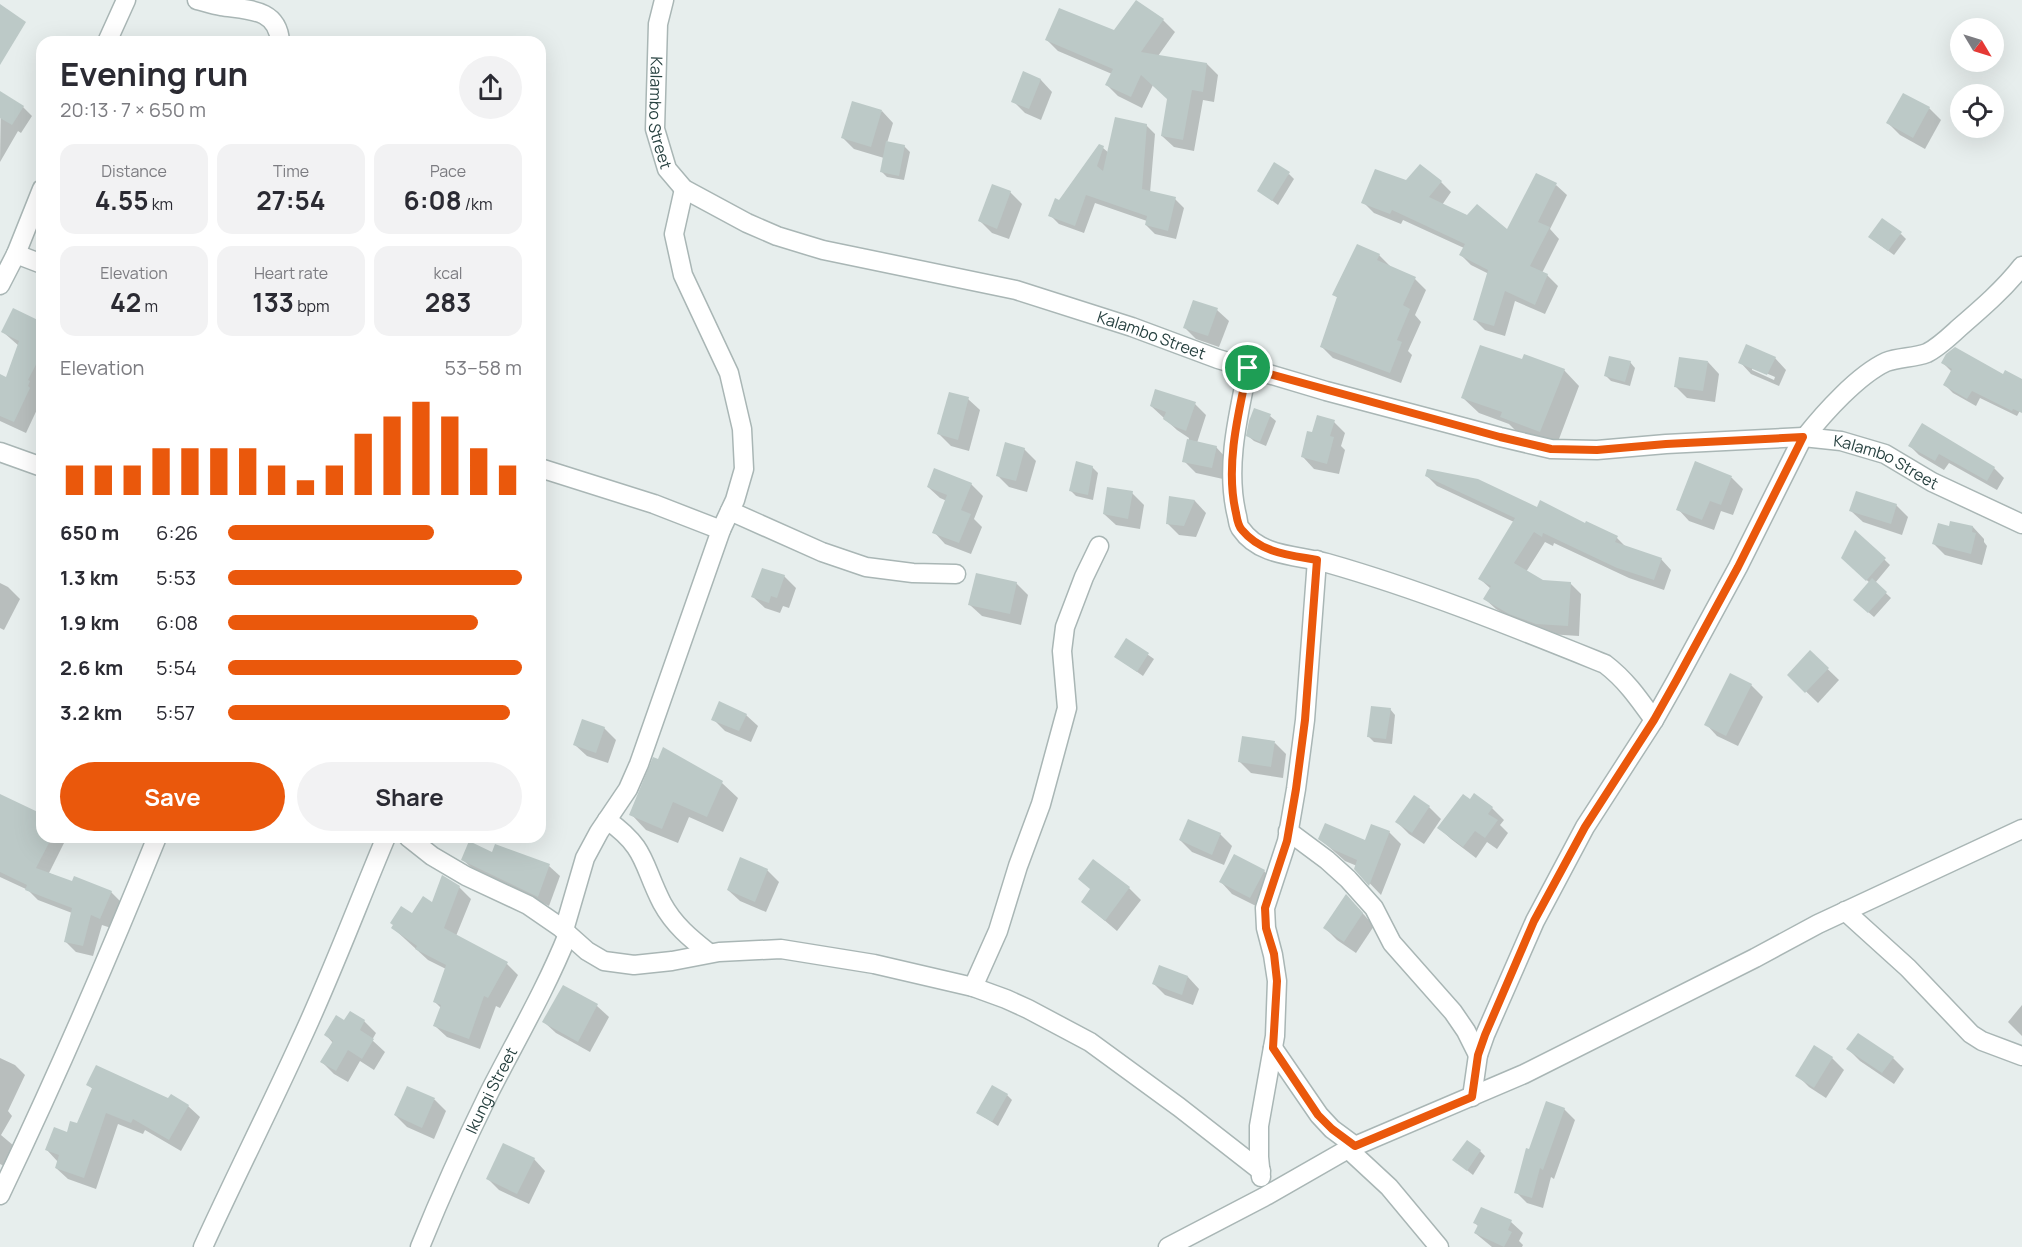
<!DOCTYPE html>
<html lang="en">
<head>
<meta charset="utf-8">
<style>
	body { margin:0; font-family:Manrope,sans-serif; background:#f2f2f3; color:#2b2b33; height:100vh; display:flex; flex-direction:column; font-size:22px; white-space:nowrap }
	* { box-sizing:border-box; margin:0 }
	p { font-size:20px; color:#7c7c81 }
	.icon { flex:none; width:33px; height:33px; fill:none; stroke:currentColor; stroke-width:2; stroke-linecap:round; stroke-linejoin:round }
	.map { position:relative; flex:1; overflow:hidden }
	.sheet { position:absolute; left:36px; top:36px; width:510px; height:807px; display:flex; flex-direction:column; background:#fff; border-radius:18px; box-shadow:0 6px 24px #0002 }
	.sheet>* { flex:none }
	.needle { width:39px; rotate:128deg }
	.tools { position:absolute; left:1950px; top:18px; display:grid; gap:12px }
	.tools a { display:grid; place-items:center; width:54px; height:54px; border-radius:50%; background:#fff; box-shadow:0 6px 24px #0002; font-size:30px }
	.pin { position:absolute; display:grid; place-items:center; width:51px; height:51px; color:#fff; margin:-26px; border:3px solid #fff; border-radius:50%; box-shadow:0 2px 6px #0007 }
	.round { display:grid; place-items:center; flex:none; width:63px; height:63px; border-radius:32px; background:#f2f2f3 }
	.head { display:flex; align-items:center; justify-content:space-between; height:102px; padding:0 24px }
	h1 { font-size:33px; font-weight:700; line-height:45px }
	.metrics { display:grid; grid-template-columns:repeat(3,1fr); gap:9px; height:102px; padding:6px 24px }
	.metrics div { display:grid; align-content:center; border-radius:15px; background:#f2f2f3; text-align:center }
	.metrics b { font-size:26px; font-weight:700 }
	.metrics small { font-size:16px; font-weight:400 }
	.metrics p { font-size:16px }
	.chart { height:168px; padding:12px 24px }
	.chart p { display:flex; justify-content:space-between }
	.chart svg { width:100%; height:108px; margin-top:6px; stroke:#ea580c; stroke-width:6 }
	.cta { display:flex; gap:12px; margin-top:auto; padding:12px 24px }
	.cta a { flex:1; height:69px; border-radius:36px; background:#ea580c; color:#fff; font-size:24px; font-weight:700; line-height:69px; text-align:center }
	.cta a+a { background:#f2f2f3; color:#2b2b33 }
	ul { padding:0 24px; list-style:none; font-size:20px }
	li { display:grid; grid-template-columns:96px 72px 1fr; align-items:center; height:45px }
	li i { height:15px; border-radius:8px; background:#ea580c }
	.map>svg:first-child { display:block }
	.shadow { fill:#0003; fill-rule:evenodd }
	.building { fill:#bcc9c7 }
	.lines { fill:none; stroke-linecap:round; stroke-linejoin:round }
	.street-casing { stroke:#a9b6b5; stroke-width:21 }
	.street { stroke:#fff; stroke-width:18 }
	.route-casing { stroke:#fff; stroke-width:12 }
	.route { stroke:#ea580c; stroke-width:8 }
	.labels { text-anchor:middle; stroke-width:6; stroke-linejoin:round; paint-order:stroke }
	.street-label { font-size:16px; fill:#26403f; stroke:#f7fbfa }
</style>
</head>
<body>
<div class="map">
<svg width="2022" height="1247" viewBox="0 0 2022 1247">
	<rect width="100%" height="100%" fill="#e7eeed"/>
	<g class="shadow">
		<polygon points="1136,2 1163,20 1175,32 1158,56 1207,64 1218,75 1214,102 1203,100 1194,151 1174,147 1162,136 1169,99 1153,85 1142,108 1118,96 1107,85 1112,74 1058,51 1047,40 1115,32"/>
		<polygon points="1024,73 1041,80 1052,92 1041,120 1025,113 1013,101"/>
		<polygon points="1,93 23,107 32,116 21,133 18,131 0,162"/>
		<polygon points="1929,108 1941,120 1925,149 1900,135 1888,123"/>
		<polygon points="882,111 893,123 887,143 904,146 910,152 904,180 887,177 881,171 884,158 854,149 843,138"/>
		<polygon points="1146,125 1155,134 1150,193 1175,199 1184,208 1176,239 1155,234 1146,225 1147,221 1095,203 1084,233 1059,224 1050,215 1103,148 1109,153"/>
		<polygon points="1289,174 1294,179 1278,205 1258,190"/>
		<polygon points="1406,182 1441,182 1451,192 1442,205 1507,232 1556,185 1567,195 1550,229 1559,239 1542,273 1547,275 1558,286 1545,314 1515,301 1505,336 1485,330 1475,320 1489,274 1471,265 1461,255 1464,248 1403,220 1401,224 1374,213 1363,202"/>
		<polygon points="1010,192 1022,204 1009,239 992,233 980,221"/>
		<polygon points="1901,234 1906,239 1894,255 1876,242"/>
		<polygon points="1379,255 1391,267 1415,279 1426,290 1415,315 1421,322 1408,351 1412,355 1401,383 1333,358 1321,346 1338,298 1334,295"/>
		<polygon points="1217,310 1229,321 1219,347 1196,339 1185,328"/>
		<polygon points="42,324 42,386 39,399 41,401 26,433 0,421 0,376 7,379 19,346 3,332"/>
		<path d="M 1775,358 L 1786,370 L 1779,386 L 1751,374 L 1740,362 ZM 1752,367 L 1775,377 L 1774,380 L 1752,370 Z"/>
		<polygon points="1523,361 1564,370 1579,386 1556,447 1517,432 1509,424 1479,413 1463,398"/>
		<polygon points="1630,362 1635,368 1630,386 1611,381 1605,375"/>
		<polygon points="1708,362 1719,374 1715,402 1687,398 1676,387"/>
		<polygon points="1943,363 2022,381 2022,407 2017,416 1980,398 1976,406 1953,393 1945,385 1951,371"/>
		<polygon points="968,399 980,410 969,451 951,446 939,434"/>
		<polygon points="1195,404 1206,415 1197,443 1216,447 1227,459 1223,479 1196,473 1184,461 1189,438 1177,430 1151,406"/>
		<polygon points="1270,416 1276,421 1266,446 1254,441 1248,436"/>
		<polygon points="1334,422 1345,433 1341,446 1345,450 1339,474 1314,469 1303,457 1313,434"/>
		<polygon points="1922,425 1994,468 2004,478 1997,490 1949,463 1944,470 1919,455 1910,446"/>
		<polygon points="1024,449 1036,461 1027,492 1009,487 997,475"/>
		<polygon points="1696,463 1732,478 1743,489 1733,515 1721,511 1714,530 1689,521 1678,509"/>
		<polygon points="1092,467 1098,473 1093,500 1076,496 1070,490"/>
		<polygon points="1426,475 1586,525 1587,523 1617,538 1627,548 1661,559 1671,570 1664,590 1629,578 1554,543 1553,546 1545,542 1526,572 1542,581 1570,583 1581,594 1579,636 1548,634 1521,624 1496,609 1485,599 1491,589 1480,579 1514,522 1437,486"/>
		<polygon points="971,484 983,496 974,519 982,527 971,554 945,544 934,532 947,501 940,498 928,487"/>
		<polygon points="1132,493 1144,505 1140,529 1116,525 1104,514"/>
		<polygon points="1170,498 1195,501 1206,513 1196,537 1179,535 1167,523"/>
		<polygon points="1896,505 1908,517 1902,535 1863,522 1851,511"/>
		<polygon points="1973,527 1984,539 1984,542 1987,546 1982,565 1945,555 1934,544 1950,528"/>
		<polygon points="1856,532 1890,565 1875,583 1891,598 1874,617 1860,605 1870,583 1848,563"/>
		<polygon points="784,576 796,588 789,608 783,606 780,613 765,608 753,597"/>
		<polygon points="0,583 8,587 20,599 4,630 0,628"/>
		<polygon points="1016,583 1028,595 1021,625 982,616 970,605"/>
		<polygon points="1127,640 1154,659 1143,676 1116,657"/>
		<polygon points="1810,652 1839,680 1818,703 1789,675"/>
		<polygon points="1751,685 1763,697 1738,746 1717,736 1706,724"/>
		<polygon points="1390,709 1395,715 1392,744 1374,742 1368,736"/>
		<polygon points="746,715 758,726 751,742 725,731 713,719"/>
		<polygon points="604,728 616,740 608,763 587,756 575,745"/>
		<polygon points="1275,743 1286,754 1283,778 1251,773 1239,761"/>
		<polygon points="722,783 738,798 723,832 689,817 678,843 646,830 631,814"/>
		<polygon points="0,798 42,816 42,837 67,837 49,873 73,883 111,892 122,903 111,928 102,925 93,956 76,952 65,941 72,913 38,900 28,890 0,877"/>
		<polygon points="1470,801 1492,808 1504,820 1500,825 1508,833 1497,849 1487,842 1476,858 1451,839 1439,828"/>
		<polygon points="1429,807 1441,819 1424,844 1409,834 1397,822"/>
		<polygon points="1189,821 1220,834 1232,846 1224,865 1192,852 1180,840"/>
		<polygon points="1389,832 1401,844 1381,895 1356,869 1357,866 1345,861 1320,839 1366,842"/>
		<polygon points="493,854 549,866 560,876 549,906 474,870 463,860"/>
		<polygon points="1094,861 1129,888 1141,900 1117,931 1083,902 1091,890"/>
		<polygon points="767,870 779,882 766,912 740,901 728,890"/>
		<polygon points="1264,871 1275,883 1262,909 1232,894 1221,882"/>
		<polygon points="459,887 471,899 456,936 507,964 518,975 500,1008 496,1006 480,1049 447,1037 435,1026 442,1009 435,1002 446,969 428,960 393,928"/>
		<polygon points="1358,908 1374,926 1356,953 1337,940 1325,928"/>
		<polygon points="1188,977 1199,989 1193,1005 1165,995 1154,984"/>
		<polygon points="563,987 597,1006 609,1017 590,1052 556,1033 544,1022"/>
		<polygon points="2022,1005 2022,1036 2008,1022"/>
		<polygon points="364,1021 376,1033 372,1040 385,1052 374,1070 360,1061 348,1082 334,1074 322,1062 333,1043 326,1035 345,1023"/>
		<polygon points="1848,1049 1893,1058 1904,1069 1894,1084 1860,1061"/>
		<polygon points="0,1058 15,1065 25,1075 8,1111 12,1116 1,1135 14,1146 4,1166 0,1164"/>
		<polygon points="1832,1058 1844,1070 1826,1098 1809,1087 1797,1075"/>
		<polygon points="88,1085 188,1106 200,1117 181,1151 145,1130 143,1134 118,1124 96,1189 68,1179 56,1168 58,1162 47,1150 78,1125 93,1089"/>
		<polygon points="408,1088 435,1100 446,1111 434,1139 407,1127 395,1115"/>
		<polygon points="1007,1095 1012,1100 998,1126 978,1113"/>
		<polygon points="1564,1109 1575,1120 1554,1179 1551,1177 1543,1208 1527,1203 1516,1192 1530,1151"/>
		<polygon points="1480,1151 1485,1156 1473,1175 1454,1160"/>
		<polygon points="534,1159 545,1171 529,1204 499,1190 488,1179"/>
		<polygon points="1511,1222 1523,1233 1519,1241 1523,1245 1522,1247 1492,1247 1475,1233 1479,1227 1475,1223"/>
	</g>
	<g class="building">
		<polygon points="1136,0 1164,19 1141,52 1207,63 1203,92 1192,90 1183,140 1161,136 1167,99 1141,75 1131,97 1105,85 1113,69 1045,40 1059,8 1114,30"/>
		<polygon points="0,4 26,22 0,65"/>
		<polygon points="1023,71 1041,79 1029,109 1011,102"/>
		<polygon points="0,91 24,106 12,125 0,118"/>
		<polygon points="1903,93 1930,107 1913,138 1886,123"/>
		<polygon points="852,101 882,110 871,147 841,138"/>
		<polygon points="1115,117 1147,124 1142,189 1176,197 1168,231 1145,225 1147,216 1086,195 1075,226 1048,216 1055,198 1059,200 1099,144 1104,146 1097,166 1103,171"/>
		<polygon points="886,141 905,145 899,176 880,172"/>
		<polygon points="1274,162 1290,172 1272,201 1257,191"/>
		<polygon points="1420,164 1442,181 1429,197 1467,215 1477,204 1507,229 1536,173 1557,183 1538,222 1550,227 1530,266 1548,274 1535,305 1505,291 1494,326 1473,320 1488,270 1459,255 1465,244 1392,210 1390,214 1361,203 1375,169 1406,180"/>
		<polygon points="992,184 1011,191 997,229 978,221"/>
		<polygon points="1882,218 1902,232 1888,251 1868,237"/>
		<polygon points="1357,244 1380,254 1377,260 1416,277 1403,305 1410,309 1397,340 1402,342 1390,373 1320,347 1337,297 1332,295"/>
		<polygon points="1193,300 1218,308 1208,336 1183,328"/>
		<polygon points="13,308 42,322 42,353 28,380 30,381 28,386 30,388 14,422 0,416 0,374 6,377 19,341 1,332"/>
		<polygon points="1746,344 1776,357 1767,375 1738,363"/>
		<polygon points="1480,345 1522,359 1524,354 1565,369 1540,432 1500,417 1502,412 1461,398"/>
		<polygon points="1955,347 2003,374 2005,370 2022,379 2022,413 2013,409 2012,411 1972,391 1967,399 1943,385 1952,369 1941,363 1946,354"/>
		<polygon points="1609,356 1631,361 1625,382 1604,376"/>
		<polygon points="1679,357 1708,361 1703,391 1674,387"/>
		<polygon points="1155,389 1196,402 1186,431 1173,426 1163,419 1166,412 1150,406"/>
		<polygon points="949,392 969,397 958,440 937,434"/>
		<polygon points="1254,408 1271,414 1260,442 1246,436 1249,421"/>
		<polygon points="1317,415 1335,420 1330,436 1334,437 1327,464 1301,457 1307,431 1312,432"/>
		<polygon points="1922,423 1995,467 1987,481 1939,454 1935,461 1908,446"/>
		<polygon points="1187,439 1217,446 1212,468 1182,462"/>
		<polygon points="1005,442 1025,448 1016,481 996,476"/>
		<polygon points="1076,461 1093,466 1088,495 1069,491"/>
		<polygon points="1695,461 1732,476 1721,505 1710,501 1702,520 1676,510"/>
		<polygon points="934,468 972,483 961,510 971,514 959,543 932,533 947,495 927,487"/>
		<polygon points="1427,469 1478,479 1537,507 1540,500 1585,523 1586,521 1618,536 1615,542 1662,558 1654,580 1617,568 1543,533 1542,537 1534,532 1514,563 1543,580 1571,582 1568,626 1536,624 1509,614 1483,599 1491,586 1478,579 1515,518 1425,476"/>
		<polygon points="1107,487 1133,491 1128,519 1103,514"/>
		<polygon points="1856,491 1897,504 1891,524 1849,511"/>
		<polygon points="1169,496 1195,500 1184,526 1166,524"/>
		<polygon points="1950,521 1973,526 1972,532 1976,533 1971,554 1932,544 1938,523 1949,526"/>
		<polygon points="1855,530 1886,558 1866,581 1841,558"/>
		<polygon points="762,568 785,575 777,598 771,596 769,603 751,597"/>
		<polygon points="976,573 1017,582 1010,614 968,605"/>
		<polygon points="1872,578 1887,592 1868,613 1853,600"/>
		<polygon points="1126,638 1149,653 1137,672 1114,657"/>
		<polygon points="1810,650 1829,668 1805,693 1787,675"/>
		<polygon points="1730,673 1752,684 1726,736 1704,725"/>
		<polygon points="719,701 747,714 739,731 711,720"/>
		<polygon points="1371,706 1391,708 1386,739 1367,737"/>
		<polygon points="582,719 605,727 596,753 573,745"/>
		<polygon points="1242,736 1275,741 1271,767 1238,762"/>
		<polygon points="663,747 723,781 707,817 673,802 662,829 629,815 653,757 658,759"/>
		<polygon points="1474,793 1493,807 1488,814 1498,820 1485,838 1475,831 1463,847 1437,828 1463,794 1470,799"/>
		<polygon points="0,794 42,814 42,837 52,837 36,868 72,881 74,876 112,891 100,919 91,915 83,946 64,942 72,908 25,890 27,885 0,872"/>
		<polygon points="1414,795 1430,806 1412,833 1395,822"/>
		<polygon points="1188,819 1221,833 1212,855 1179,840"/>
		<polygon points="1325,823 1365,840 1371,824 1390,831 1369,886 1354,869 1357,860 1332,849 1318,839"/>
		<polygon points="469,841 492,852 495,844 550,864 538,897 461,860"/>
		<polygon points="1234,854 1265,870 1250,898 1219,882"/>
		<polygon points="740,857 768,869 755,902 727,890"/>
		<polygon points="1093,859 1130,887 1105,921 1081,902 1090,889 1078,879"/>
		<polygon points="442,875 460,886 444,928 508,962 488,998 484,996 469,1039 433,1026 441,1005 433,1002 446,965 415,949 417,946 391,928 393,925 390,923 401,906 412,913 423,896 432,902"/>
		<polygon points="1346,894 1363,913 1344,942 1323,928"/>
		<polygon points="1159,965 1188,976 1182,995 1152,984"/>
		<polygon points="563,985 598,1004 578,1042 542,1022"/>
		<polygon points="350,1011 365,1020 360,1030 374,1039 362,1059 348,1050 336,1071 320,1062 333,1041 324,1035 336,1015 344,1020"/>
		<polygon points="1858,1033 1894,1057 1882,1073 1846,1049"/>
		<polygon points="1814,1045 1833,1057 1814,1088 1795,1076"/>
		<polygon points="96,1065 168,1098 171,1094 189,1105 169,1140 133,1119 131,1123 106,1113 84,1178 55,1168 59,1155 45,1150 54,1127 67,1132 70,1121 77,1123 92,1088 86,1085"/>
		<polygon points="992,1085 1008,1094 992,1122 976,1113"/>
		<polygon points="407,1086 435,1098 422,1128 394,1115"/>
		<polygon points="1546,1101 1565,1108 1543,1170 1540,1168 1532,1198 1514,1193 1526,1148 1529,1149"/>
		<polygon points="1467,1140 1481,1150 1467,1171 1452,1160"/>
		<polygon points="503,1143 535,1158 517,1194 486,1179"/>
		<polygon points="1481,1207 1512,1220 1508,1230 1512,1232 1504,1247 1474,1233 1478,1225 1473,1223"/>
	</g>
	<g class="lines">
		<defs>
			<g id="street">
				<path d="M 197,0 C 205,2 213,5 221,6 C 247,10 278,8 280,42"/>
				<path id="s1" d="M 664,0 L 658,24 L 655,129 L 667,169 L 684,189 L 747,223 L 777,236 L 823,250 L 1016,290 L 1132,327 L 1218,359 L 1326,391 L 1500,437 L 1551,449 L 1597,450 L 1666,444 L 1803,437 L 1841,441 L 1885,454 L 1932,482 L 2022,524"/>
				<polyline points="107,42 126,0"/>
				<polyline points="16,254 42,264"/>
				<polyline points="0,285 16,254 42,189"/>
				<path d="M 1248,368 C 1238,416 1225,468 1237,516 C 1238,520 1238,526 1241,529 C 1260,557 1298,555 1327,563 C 1422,590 1513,627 1605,664 C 1626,680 1639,699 1654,720"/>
				<path d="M 1805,437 C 1824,413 1858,375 1886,362 C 1899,357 1914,358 1927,353 C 1939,347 1950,336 1960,327 C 1982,308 2004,289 2022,266"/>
				<polyline points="0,452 42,467"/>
				<polyline points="540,468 654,504 721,530"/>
				<polyline points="730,511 822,552 866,567 913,573 956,574"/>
				<path d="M 607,820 C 647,848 642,864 662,903 C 674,925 690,938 709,953"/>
				<polyline points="1288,831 1327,860 1348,879 1374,908 1392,943 1453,1012 1466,1031 1478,1055"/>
				<polyline points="408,837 432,856 466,876 528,905 560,927 587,951 604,961 634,965 672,961 719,952 781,949 874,964 973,987 1006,999 1028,1009 1090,1042 1179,1107 1261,1171"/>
				<polyline points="1845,911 1908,968 1971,1034 1982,1041 2022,1056"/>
				<polyline points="564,930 585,858 599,832 628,789 639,764 721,530 735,500 744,469 742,429 729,373 683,275 674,234 684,189"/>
				<polyline points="973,987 998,931 1018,866 1041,804 1067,708 1062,651 1065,627 1084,577 1099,546"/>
				<polyline points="1273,1048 1319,1115 1332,1129 1355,1146"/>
				<polyline points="1472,1097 1478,1055 1485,1035 1535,921 1585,827 1654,720 1676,681 1738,567 1803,437"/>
				<polyline points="1348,1149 1389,1187 1439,1247"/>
				<polyline points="1261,1177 1259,1157 1259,1126 1275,1036 1277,981 1273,955 1266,928 1265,908 1287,841 1296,789 1305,720 1317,560"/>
				<path d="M 0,1195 C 56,1078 108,958 157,837"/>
				<path d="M 203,1247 C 234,1179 268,1112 299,1044 C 331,976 357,906 386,837"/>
				<path id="s2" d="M 420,1247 C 441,1195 464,1144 489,1093 C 516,1040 546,989 568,934"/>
				<polyline points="1168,1247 1264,1197 1348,1149 1524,1074 1755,958 1818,924 2022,829"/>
			</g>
		</defs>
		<use href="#street" class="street-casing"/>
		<use href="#street" class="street"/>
	</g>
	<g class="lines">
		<defs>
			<path id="route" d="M 1248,368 L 1500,437 L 1551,449 L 1597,450 L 1666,444 L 1803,437 L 1738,567 L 1676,681 L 1654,720 L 1585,827 L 1534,921 L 1485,1035 L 1478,1055 L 1472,1097 L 1355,1146 L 1332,1129 L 1318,1115 L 1273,1048 L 1277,981 L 1274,954 L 1266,928 L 1265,908 L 1287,841 L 1296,789 L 1305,720 L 1317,560 C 1289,555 1261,553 1242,530 C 1238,526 1237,519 1236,513 C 1225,467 1238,414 1248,368 Z"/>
		</defs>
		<use href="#route" class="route-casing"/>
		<use href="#route" class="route"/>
	</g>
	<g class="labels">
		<g class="street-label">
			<text dy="6" stroke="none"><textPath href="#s1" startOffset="114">Kalambo Street</textPath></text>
			<text dy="6" stroke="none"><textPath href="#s1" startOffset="690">Kalambo Street</textPath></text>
			<text dy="6" stroke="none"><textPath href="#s1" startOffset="1446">Kalambo Street</textPath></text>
			<text dy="6" stroke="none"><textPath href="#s2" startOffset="172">Ikungi Street</textPath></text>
		</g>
	</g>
</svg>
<div class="tools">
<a><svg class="needle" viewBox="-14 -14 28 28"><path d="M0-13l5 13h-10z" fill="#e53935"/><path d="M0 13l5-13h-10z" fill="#7c7c81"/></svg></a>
<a><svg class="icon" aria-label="locate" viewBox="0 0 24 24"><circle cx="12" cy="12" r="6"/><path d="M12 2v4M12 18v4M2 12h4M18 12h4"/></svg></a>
</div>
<div class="pin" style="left:1248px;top:368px;background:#1e9e55"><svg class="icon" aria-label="arrive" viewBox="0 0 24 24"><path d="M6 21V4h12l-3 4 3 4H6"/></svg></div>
<section class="sheet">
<div class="head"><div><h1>Evening run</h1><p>20:13 · 7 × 650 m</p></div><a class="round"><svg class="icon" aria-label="share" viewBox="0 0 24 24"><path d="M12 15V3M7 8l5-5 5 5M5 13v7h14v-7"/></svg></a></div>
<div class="metrics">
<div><p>Distance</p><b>4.55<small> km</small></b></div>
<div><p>Time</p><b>27:54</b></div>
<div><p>Pace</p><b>6:08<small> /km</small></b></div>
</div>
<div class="metrics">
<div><p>Elevation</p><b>42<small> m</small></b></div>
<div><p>Heart rate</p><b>133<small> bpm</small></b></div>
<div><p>kcal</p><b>283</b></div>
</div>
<div class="chart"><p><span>Elevation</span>53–58 m</p>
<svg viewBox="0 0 160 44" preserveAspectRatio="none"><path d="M5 44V32M15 44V32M25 44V32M35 44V25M45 44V25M55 44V25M65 44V25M75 44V32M85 44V38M95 44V32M105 44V19M115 44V12M125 44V6M135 44V12M145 44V25M155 44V32"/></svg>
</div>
<ul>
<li><b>650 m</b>6:26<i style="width:70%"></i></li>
<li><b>1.3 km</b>5:53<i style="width:100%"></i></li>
<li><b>1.9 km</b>6:08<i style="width:85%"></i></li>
<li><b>2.6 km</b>5:54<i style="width:100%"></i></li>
<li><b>3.2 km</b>5:57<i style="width:96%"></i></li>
</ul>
<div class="cta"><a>Save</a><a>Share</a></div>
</section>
</div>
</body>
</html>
